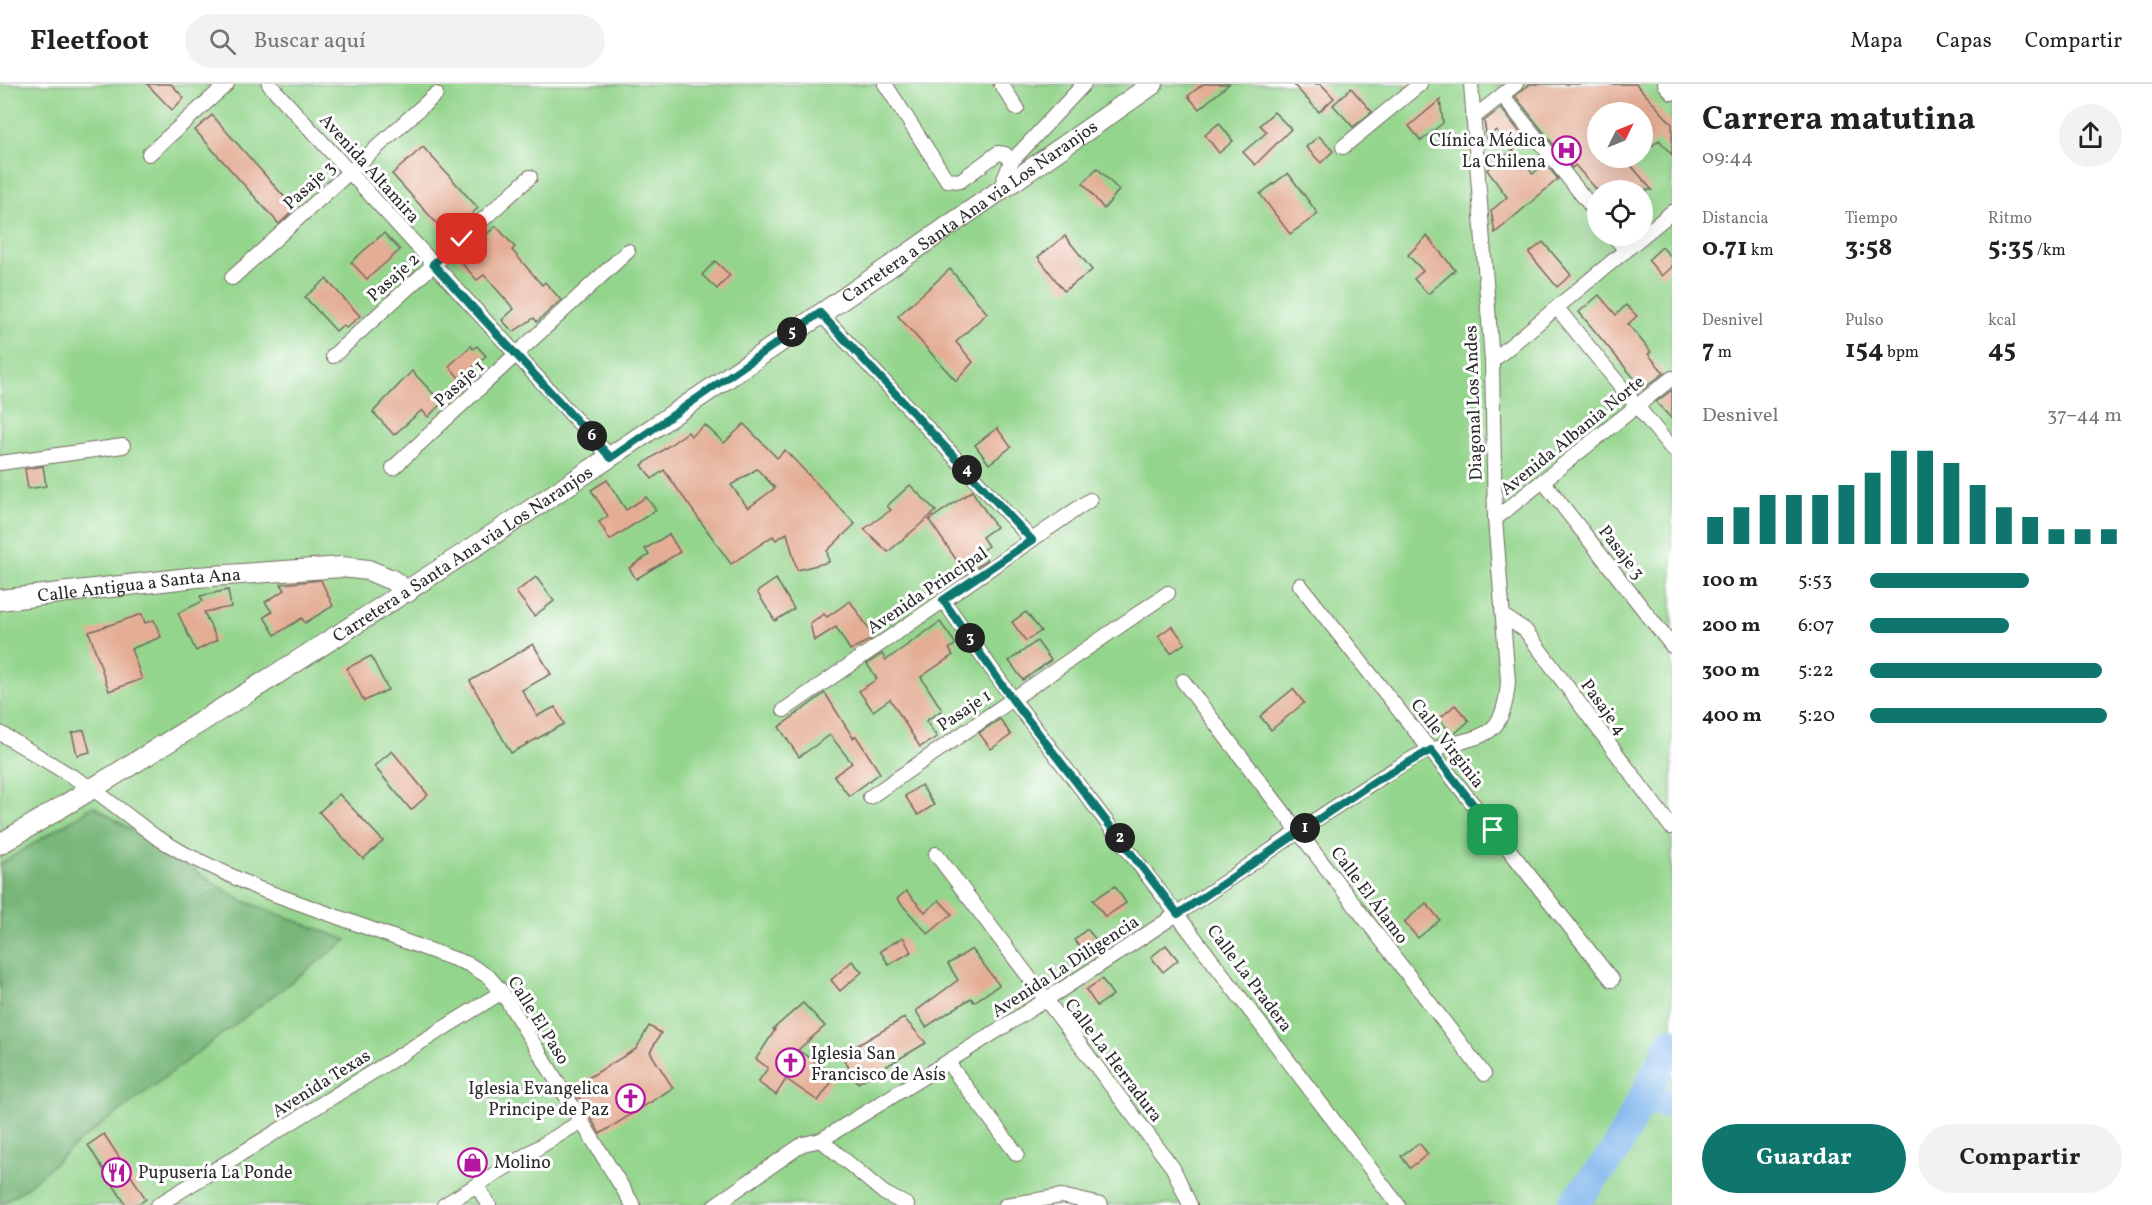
<!DOCTYPE html>
<html lang="es">
<head>
<meta charset="utf-8">
<style>
	body { margin:0; font-family:Vollkorn,serif; background:#f2f2f2; color:#222; height:100vh; display:flex; flex-direction:column; font-size:22px; white-space:nowrap }
	* { box-sizing:border-box; margin:0 }
	p { font-size:20px; color:#767676 }
	.icon { flex:none; width:33px; height:33px; fill:none; stroke:currentColor; stroke-width:2; stroke-linecap:round; stroke-linejoin:round }
	.map { position:relative; flex:1; overflow:hidden }
	.drawer { display:flex; flex-direction:column; background:#fff; width:480px }
	.drawer>* { flex:none }
	.needle { width:39px; rotate:47deg }
	.fabs { position:absolute; left:1587px; top:18px; display:grid; gap:12px }
	.fabs a { display:grid; place-items:center; width:66px; height:66px; border-radius:50%; background:#fff; box-shadow:0 6px 24px #0002; font-size:30px }
	.pin { position:absolute; display:grid; place-items:center; width:51px; height:51px; color:#fff; margin:-26px; border-radius:12px; box-shadow:0 3px 9px #0006 }
	.km { position:absolute; width:30px; height:30px; margin:-15px; border-radius:50%; background:#222; color:#fff; font-size:16px; line-height:30px; text-align:center }
	.round { display:grid; place-items:center; flex:none; width:63px; height:63px; border-radius:32px; background:#f2f2f2 }
	.summary { display:flex; align-items:center; justify-content:space-between; height:102px; padding:0 30px }
	h1 { font-size:33px; font-weight:700; line-height:45px }
	.metrics { display:grid; grid-template-columns:repeat(3,1fr); gap:9px; height:102px; padding:6px 30px }
	.metrics div { display:grid; align-content:center }
	.metrics b { font-size:26px; font-weight:700 }
	.metrics small { font-size:16px; font-weight:400 }
	.metrics p { font-size:16px }
	.chart { height:168px; padding:12px 30px }
	.chart p { display:flex; justify-content:space-between }
	.chart svg { width:100%; height:108px; margin-top:6px; stroke:#0f766e; stroke-width:6 }
	.action { display:flex; gap:12px; margin-top:auto; padding:12px 30px }
	.action a { flex:1; height:69px; border-radius:36px; background:#0f766e; color:#fff; font-size:24px; font-weight:700; line-height:69px; text-align:center }
	.action a+a { background:#f2f2f2; color:#222 }
	ul { padding:0 30px; list-style:none; font-size:20px }
	li { display:grid; grid-template-columns:96px 72px 1fr; align-items:center; height:45px }
	li i { height:15px; border-radius:8px; background:#0f766e }
	header { display:flex; align-items:center; gap:36px; box-sizing:border-box; height:84px; padding:0 30px; background:#fff; border-bottom:2px solid #e0e0e0 }
	header strong { font-size:28px }
	nav { display:flex; gap:33px; margin-inline-start:auto; font-size:21px }
	.search { width:420px; height:54px; background:#f2f2f2; display:flex; align-items:center; gap:15px; box-sizing:border-box; padding:0 21px; border-radius:33px; color:#767676; font-size:22px }
	main { display:flex; flex:1; min-height:0 }
	.map>svg:first-child { display:block }
	.green { fill:#94d58d; stroke:#60805c; stroke-width:1.5; fill-rule:evenodd }
	.forest { fill:#77b678; stroke:#517052; stroke-width:1.5 }
	.lines { fill:none; stroke-linecap:round; stroke-linejoin:round }
	.river { stroke:#7cb4ec; stroke-width:30 }
	.building { fill:#e4ad94; fill-rule:evenodd }
	.street-casing { stroke:#726a60; stroke-width:16 }
	.secondary-casing { stroke:#726a60; stroke-width:22 }
	.street { stroke:#fff; stroke-width:14 }
	.secondary { stroke:#fff; stroke-width:20 }
	.route-casing { stroke:#fff; stroke-width:12 }
	.route { stroke:#0f766e; stroke-width:8 }
	.labels { text-anchor:middle; stroke-width:6; stroke-linejoin:round; paint-order:stroke }
	.poi-label { font-size:18px; fill:#2b2b2b; stroke:#fff; text-anchor:start }
	.street-label { font-size:18px; fill:#2b2b2b; stroke:#fff }
</style>
</head>
<body>
<header>
<strong>Fleetfoot</strong>
<div class="search"><svg class="icon" aria-label="search" viewBox="0 0 24 24"><circle cx="10" cy="10" r="6"/><path d="M15 15l6 6"/></svg>Buscar aquí</div>
<nav><a>Mapa</a><a>Capas</a><a>Compartir</a></nav>
</header>
<main>
<div class="map">
<svg width="1672" height="1121" viewBox="0 0 1672 1121">
	<rect width="100%" height="100%" fill="#fff"/>
	<filter id="ink" filterUnits="userSpaceOnUse"><feTurbulence type="fractalNoise" baseFrequency=".0167" numOctaves="2"/><feDisplacementMap in="SourceGraphic" scale="12" xChannelSelector="R" yChannelSelector="G"/><feConvolveMatrix kernelMatrix="1 2 1 2 8 2 1 2 1" color-interpolation-filters="sRGB"/></filter>
	<filter id="wash" filterUnits="userSpaceOnUse"><feTurbulence type="fractalNoise" baseFrequency=".008" numOctaves="4" result="noise"/><feDisplacementMap in="SourceGraphic" scale="24" xChannelSelector="R" yChannelSelector="G"/><feGaussianBlur stdDeviation="1.35" result="paint"/><feColorMatrix in="noise" values="0 0 0 0 0 0 0 0 0 0 0 0 0 0 0 0 0 1.4 0 .05"/><feComposite in="paint" operator="in"/></filter>
	<g filter="url(#wash)">
		<rect width="100%" height="100%" fill="#f5dec3"/>
		<path class="green" d="M 0,0 L 1672,0 L 1672,1121 L 0,1121 ZM 1598,28 L 1642,28 L 1642,74 L 1598,74 ZM 1598,106 L 1642,106 L 1642,152 L 1598,152 Z"/>
		<polygon class="forest" points="94,722 239,815 347,856 79,1058 26,1104 0,1121 0,780"/>
		<g class="lines">
			<g class="river">
				<polyline points="1643,1014 1672,1020"/>
				<polyline points="1572,1121 1614,1069 1672,958"/>
			</g>
		</g>
		<g id="blocks">
			<g class="building">
				<polygon points="147,0 171,0 184,14 172,26"/>
				<polygon points="1203,0 1229,0 1199,25 1188,12"/>
				<polygon points="1293,0 1321,0 1334,14 1319,28"/>
				<polygon points="1530,0 1636,0 1672,40 1672,71 1659,56 1642,70 1642,28 1598,28 1598,74 1638,74 1630,80 1652,106 1597,106 1575,81 1572,84 1515,12"/>
				<polygon points="1351,4 1372,28 1353,43 1333,21"/>
				<polygon points="1440,16 1443,39 1421,57 1409,42"/>
				<polygon points="1501,24 1525,55 1513,66 1496,46 1487,54 1484,37"/>
				<polygon points="1274,28 1291,45 1255,81 1243,68 1267,48 1260,41"/>
				<polygon points="212,31 295,125 279,140 195,46"/>
				<polygon points="1219,39 1233,57 1219,69 1205,51"/>
				<polygon points="1319,52 1333,67 1321,79 1306,63"/>
				<polygon points="423,63 478,124 448,152 392,90"/>
				<polygon points="1513,66 1533,90 1545,79 1558,95 1495,149 1491,127 1507,113 1487,86"/>
				<polygon points="1097,84 1119,106 1104,125 1083,99"/>
				<polygon points="1288,89 1318,130 1290,150 1260,110"/>
				<polygon points="496,142 515,163 512,166 542,201 545,198 561,216 537,238 534,234 513,248 502,236 514,225 484,191 477,196 458,175"/>
				<polygon points="384,149 400,166 367,195 351,178"/>
				<polygon points="1065,152 1092,186 1064,207 1038,173"/>
				<polygon points="1427,152 1455,186 1428,210 1414,195 1423,187 1408,171"/>
				<polygon points="1543,158 1571,191 1557,203 1529,169"/>
				<polygon points="1662,163 1672,174 1672,183 1662,192 1648,176"/>
				<polygon points="715,177 730,191 717,205 702,191"/>
				<polygon points="950,185 987,229 956,258 973,278 956,297 898,232"/>
				<polygon points="326,195 360,232 346,244 343,241 336,247 305,213"/>
				<polygon points="1599,211 1616,231 1626,221 1637,232 1628,240 1651,268 1648,270 1664,289 1643,305 1579,228"/>
				<polygon points="471,262 473,265 477,262 486,272 460,295 449,282"/>
				<polygon points="412,287 442,319 428,333 422,326 394,351 373,328"/>
				<polygon points="1672,306 1672,335 1656,318"/>
				<path d="M 744,340 L 777,374 L 785,366 L 855,440 L 827,467 L 829,478 L 797,486 L 787,449 L 776,456 L 773,452 L 731,480 L 664,386 L 652,395 L 642,381 L 688,348 L 691,352 L 705,341 L 724,359 ZM 757,385 L 775,404 L 748,424 L 731,401 Z"/>
				<polygon points="997,344 1011,363 989,380 975,361"/>
				<polygon points="43,382 46,402 28,405 25,385"/>
				<polygon points="607,396 626,426 646,413 656,426 610,456 599,438 608,432 591,406"/>
				<polygon points="910,401 936,427 888,468 864,445 891,426 887,422"/>
				<polygon points="972,407 996,443 982,453 988,462 981,467 987,476 966,490 929,436"/>
				<polygon points="669,450 680,468 636,495 629,484 649,471 645,465"/>
				<polygon points="536,493 554,517 534,532 516,508"/>
				<polygon points="776,495 794,525 775,537 757,508"/>
				<polygon points="321,496 333,522 305,539 302,534 275,551 264,533 272,528 265,518 285,506 281,500"/>
				<polygon points="228,506 231,523 204,528 217,556 196,567 178,529 203,517 200,512"/>
				<polygon points="850,517 873,551 872,555 850,566 836,543 814,557 810,539 824,530 827,533"/>
				<polygon points="1026,528 1041,547 1026,557 1012,538"/>
				<polygon points="142,530 145,539 154,536 161,553 131,565 142,595 109,607 89,548"/>
				<polygon points="940,538 956,560 949,565 953,571 921,593 942,626 926,637 937,653 920,663 890,615 873,627 859,607 877,595 867,580 882,570 886,576"/>
				<polygon points="1172,542 1185,559 1171,569 1158,552"/>
				<polygon points="1037,557 1051,576 1023,596 1009,577"/>
				<polygon points="533,560 551,590 522,606 537,632 555,623 564,640 511,669 470,597"/>
				<polygon points="371,572 388,606 364,617 347,584"/>
				<polygon points="1293,605 1304,619 1271,646 1260,632"/>
				<polygon points="825,609 853,654 856,652 880,689 849,712 834,692 852,679 830,651 799,673 779,643"/>
				<polygon points="1455,621 1469,637 1453,651 1439,635"/>
				<polygon points="1000,635 1011,651 991,665 979,649"/>
				<polygon points="84,646 90,668 77,671 72,649"/>
				<polygon points="392,667 428,711 411,726 374,682"/>
				<polygon points="921,701 934,721 918,731 905,712"/>
				<polygon points="339,710 383,757 363,775 319,728"/>
				<polygon points="1115,802 1126,819 1105,833 1093,816"/>
				<polygon points="906,807 925,828 939,816 952,830 928,850 897,815"/>
				<polygon points="1426,819 1440,836 1418,854 1404,838"/>
				<polygon points="1087,845 1102,863 1089,874 1074,856"/>
				<polygon points="903,853 911,868 889,881 880,867"/>
				<polygon points="1166,861 1178,876 1163,888 1151,873"/>
				<polygon points="972,865 999,901 974,918 971,914 926,943 916,927 958,896 948,880"/>
				<polygon points="852,877 862,888 840,907 831,896"/>
				<polygon points="1102,895 1113,911 1097,922 1086,906"/>
				<polygon points="803,919 825,942 798,966 836,992 818,1017 786,995 776,1011 758,998 768,984 756,975 775,946 773,945"/>
				<polygon points="904,934 926,959 858,999 841,971"/>
				<polygon points="649,942 661,949 650,968 673,1004 600,1050 573,1003 636,965"/>
				<polygon points="104,1050 146,1115 137,1121 126,1121 88,1061"/>
				<polygon points="1419,1059 1428,1070 1410,1084 1401,1072"/>
			</g>
		</g>
	</g>
	<g filter="url(#ink)">
		<use href="#blocks" fill-opacity="0" stroke="#726a60" stroke-width="1.5"/>
		<g class="lines">
			<defs>
				<g id="street">
					<polyline points="269,0 611,374"/>
					<polyline points="885,0 947,96 960,97 998,69 1005,70 1011,78"/>
					<polyline points="1001,0 1017,24"/>
					<polyline points="1665,0 1672,9"/>
					<polyline points="1502,11 1598,131"/>
					<polyline points="1473,34 1516,0"/>
					<polyline points="1343,63 1420,0"/>
					<polyline points="149,70 227,0"/>
					<polyline points="1000,105 1011,78 1084,0"/>
					<polyline points="1614,152 1626,167"/>
					<polyline points="232,194 436,10"/>
					<polyline points="1557,224 1672,365"/>
					<polyline points="820,229 1032,456"/>
					<polyline points="333,272 530,93"/>
					<polyline points="1492,277 1672,128"/>
					<polyline points="0,379 123,362"/>
					<polyline points="393,384 628,167"/>
					<polyline points="1543,397 1672,562"/>
					<polyline points="1495,435 1672,294"/>
					<polyline points="1300,501 1612,896"/>
					<polyline points="943,516 1013,615 1398,1121"/>
					<polyline points="1503,532 1525,546 1671,743"/>
					<polyline points="1183,597 1484,990"/>
					<polyline points="784,626 1090,416"/>
					<polyline points="0,649 93,705 156,753 185,770 257,804 468,880 489,893 502,908 633,1121"/>
					<polyline points="870,713 1168,509"/>
					<polyline points="936,770 1173,1084 1190,1121"/>
					<polyline points="948,979 1017,1070"/>
					<polyline points="821,1056 884,1109 907,1121"/>
					<polyline points="477,1102 489,1121"/>
					<polyline points="158,1121 502,908"/>
					<polyline points="444,1121 580,1038"/>
					<path d="M 715,1121 L 803,1060 L 821,1056 C 942,982 1062,907 1180,828 C 1252,781 1321,729 1395,685 C 1406,678 1419,670 1431,666 C 1480,650 1504,659 1508,597 L 1495,435 L 1492,277 L 1471,0"/>
					<polyline points="1006,1121 1062,1112 1101,1121"/>
				</g>
				<g id="secondary">
					<path id="s1" d="M 0,516 L 197,493 L 342,483 L 368,486 L 392,496 L 408,508"/>
					<path id="s2" d="M 0,760 C 396,525 775,264 1153,0"/>
				</g>
			</defs>
			<use href="#street" class="street-casing"/>
			<use href="#secondary" class="secondary-casing"/>
			<use href="#street" class="street"/>
			<use href="#secondary" class="secondary"/>
		</g>
	</g>
	<g class="lines" filter="url(#ink)">
		<defs>
			<polyline id="route" points="462,155 433,180 611,374 820,229 1032,456 943,516 1012,615 1178,830 1375,697 1431,666 1493,746"/>
		</defs>
		<use href="#route" class="route-casing"/>
		<use href="#route" class="route"/>
	</g>
	<defs>
		<symbol id="hospital-ring" viewBox="-11 -11 22 22"><circle r="9.5" fill="#fff" stroke="#b5179e" stroke-width="1.5"/><path d="M-5-5h3v3.5h4V-5h3V5h-3V1.5h-4V5h-3Z" fill="#b5179e"/></symbol>
		<symbol id="church-ring" viewBox="-11 -11 22 22"><circle r="9.5" fill="#fff" stroke="#b5179e" stroke-width="1.5"/><path d="M-1.2-6h2.4v3.5h3.3v2.4h-3.3V6h-2.4V-.1h-3.3v-2.4h3.3Z" fill="#b5179e"/></symbol>
		<symbol id="shop-ring" viewBox="-11 -11 22 22"><circle r="9.5" fill="#fff" stroke="#b5179e" stroke-width="1.5"/><path d="M-5-2.5h2.3a2.7 3.5 0 0 1 5.4 0H5L5.5 6h-11ZM-1.5-2.5h3a1.5 2.3 0 0 0-3 0Z" fill="#b5179e"/></symbol>
		<symbol id="restaurant-ring" viewBox="-11 -11 22 22"><circle r="9.5" fill="#fff" stroke="#b5179e" stroke-width="1.5"/><path d="M-5-6h1v4h1v-4h1v4h1v-4h1v5L-1.5 .5V6h-2V.5L-5-1ZM5-6V6H3V1.5H1.5Q1.5-4 5-6Z" fill="#b5179e"/></symbol>
	</defs>
	<g fill-rule="evenodd">
		<use href="#hospital-ring" x="1550" y="50" width="33" height="33"/>
		<use href="#church-ring" x="774" y="962" width="33" height="33"/>
		<use href="#church-ring" x="614" y="998" width="33" height="33"/>
		<use href="#shop-ring" x="456" y="1062" width="33" height="33"/>
		<use href="#restaurant-ring" x="100" y="1072" width="33" height="33"/>
	</g>
	<g class="labels">
		<g class="poi-label">
			<text x="1546" y="62" text-anchor="end">Clínica Médica<tspan x="1546" dy="21">La Chilena</tspan></text>
			<text x="811" y="975">Iglesia San<tspan x="811" dy="21">Francisco de Asís</tspan></text>
			<text x="609" y="1010" text-anchor="end">Iglesia Evangelica<tspan x="609" dy="21">Principe de Paz</tspan></text>
			<text x="494" y="1084">Molino</text>
			<text x="138" y="1094">Pupusería La Ponde</text>
		</g>
		<g class="street-label">
			<text transform="translate(370 84) rotate(48)" y="6">Avenida Altamira</text>
			<text transform="translate(309 101) rotate(-42)" y="6">Pasaje 3</text>
			<text dy="6" stroke="none"><textPath href="#s2" startOffset="1158">Carretera a Santa Ana via Los Naranjos</textPath></text>
			<text transform="translate(393 193) rotate(-42)" y="6">Pasaje 2</text>
			<text transform="translate(459 299) rotate(-42)" y="6">Pasaje 1</text>
			<text transform="translate(1473 319) rotate(-92)" y="6">Diagonal Los Andes</text>
			<text transform="translate(1572 351) rotate(-39)" y="6">Avenida Albania Norte</text>
			<text transform="translate(1622 468) rotate(52)" y="6">Pasaje 3</text>
			<text dy="6" stroke="none"><textPath href="#s2" startOffset="546">Carretera a Santa Ana via Los Naranjos</textPath></text>
			<text dy="6" stroke="none"><textPath href="#s1" startOffset="140">Calle Antigua a Santa Ana</textPath></text>
			<text transform="translate(927 506) rotate(-34)" y="6">Avenida Principal</text>
			<text transform="translate(1604 623) rotate(54)" y="6">Pasaje 4</text>
			<text transform="translate(964 626) rotate(-34)" y="6">Pasaje 1</text>
			<text transform="translate(1448 659) rotate(52)" y="6">Calle Virginia</text>
			<text transform="translate(1370 811) rotate(53)" y="6">Calle El Álamo</text>
			<text transform="translate(1065 882) rotate(-33)" y="6">Avenida La Diligencia</text>
			<text transform="translate(1250 894) rotate(53)" y="6">Calle La Pradera</text>
			<text transform="translate(539 936) rotate(58)" y="6">Calle El Paso</text>
			<text transform="translate(1114 976) rotate(53)" y="6">Calle La Herradura</text>
			<text transform="translate(321 999) rotate(-32)" y="6">Avenida Texas</text>
		</g>
	</g>
</svg>
<div class="fabs">
<a><svg class="needle" viewBox="-14 -14 28 28"><path d="M0-13l5 13h-10z" fill="#e53935"/><path d="M0 13l5-13h-10z" fill="#767676"/></svg></a>
<a><svg class="icon" aria-label="locate" viewBox="0 0 24 24"><circle cx="12" cy="12" r="6"/><path d="M12 2v4M12 18v4M2 12h4M18 12h4"/></svg></a>
</div>
<div class="pin" style="left:1493px;top:746px;background:#1e9e55"><svg class="icon" aria-label="arrive" viewBox="0 0 24 24"><path d="M6 21V4h12l-3 4 3 4H6"/></svg></div>
<div class="pin" style="left:462px;top:155px;background:#d93025"><svg class="icon" aria-label="check" viewBox="0 0 24 24"><path d="M5 12l5 5 9-10"/></svg></div>
<b class="km" style="left:1305px;top:744px">1</b>
<b class="km" style="left:1120px;top:754px">2</b>
<b class="km" style="left:970px;top:554px">3</b>
<b class="km" style="left:967px;top:386px">4</b>
<b class="km" style="left:792px;top:248px">5</b>
<b class="km" style="left:592px;top:352px">6</b>
</div>
<section class="drawer">
<div class="summary"><div><h1>Carrera matutina</h1><p>09:44</p></div><a class="round"><svg class="icon" aria-label="share" viewBox="0 0 24 24"><path d="M12 15V3M7 8l5-5 5 5M5 13v7h14v-7"/></svg></a></div>
<div class="metrics">
<div><p>Distancia</p><b>0.71<small> km</small></b></div>
<div><p>Tiempo</p><b>3:58</b></div>
<div><p>Ritmo</p><b>5:35<small> /km</small></b></div>
</div>
<div class="metrics">
<div><p>Desnivel</p><b>7<small> m</small></b></div>
<div><p>Pulso</p><b>154<small> bpm</small></b></div>
<div><p>kcal</p><b>45</b></div>
</div>
<div class="chart"><p><span>Desnivel</span>37–44 m</p>
<svg viewBox="0 0 160 44" preserveAspectRatio="none"><path d="M5 44V33M15 44V29M25 44V24M35 44V24M45 44V24M55 44V20M65 44V15M75 44V6M85 44V6M95 44V11M105 44V20M115 44V29M125 44V33M135 44V38M145 44V38M155 44V38"/></svg>
</div>
<ul>
<li><b>100 m</b>5:53<i style="width:63%"></i></li>
<li><b>200 m</b>6:07<i style="width:55%"></i></li>
<li><b>300 m</b>5:22<i style="width:92%"></i></li>
<li><b>400 m</b>5:20<i style="width:94%"></i></li>
</ul>
<div class="action"><a>Guardar</a><a>Compartir</a></div>
</section>
</main>
</body>
</html>
